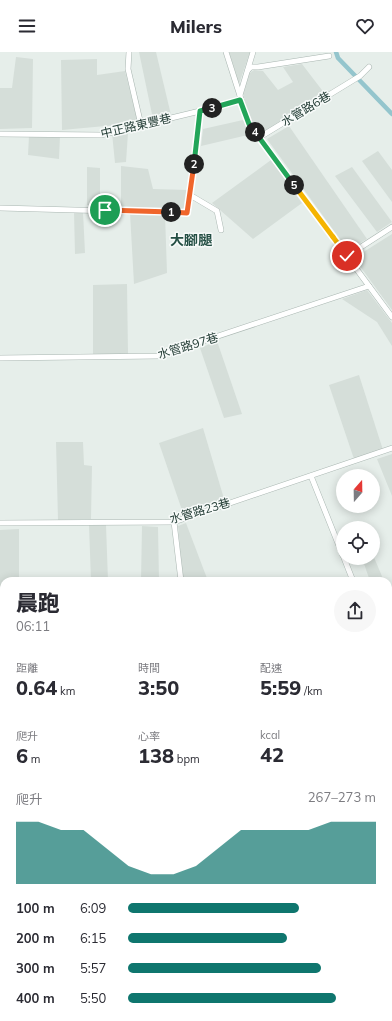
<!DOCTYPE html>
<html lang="zh-TW">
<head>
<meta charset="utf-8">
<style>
	body { margin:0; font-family:Mulish,"Noto Sans TC",sans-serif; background:#f7f7f7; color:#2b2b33; height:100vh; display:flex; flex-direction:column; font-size:15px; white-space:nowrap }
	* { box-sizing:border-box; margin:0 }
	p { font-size:13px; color:#7c7c81 }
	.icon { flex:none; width:22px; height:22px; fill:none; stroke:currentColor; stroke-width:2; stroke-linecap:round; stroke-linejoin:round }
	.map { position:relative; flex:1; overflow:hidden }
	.side { position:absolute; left:0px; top:525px; width:392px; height:444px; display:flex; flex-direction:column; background:#fff; border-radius:12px 12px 0 0; box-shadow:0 2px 10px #0003 }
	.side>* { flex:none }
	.needle { width:26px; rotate:20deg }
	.buttons { position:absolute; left:336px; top:417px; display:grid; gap:8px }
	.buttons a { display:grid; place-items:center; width:44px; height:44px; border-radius:50%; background:#fff; box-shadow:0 2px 10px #0003; font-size:20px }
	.pin { position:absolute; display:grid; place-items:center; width:34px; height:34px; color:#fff; margin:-17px; border:2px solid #fff; border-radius:50%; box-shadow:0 1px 4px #0007 }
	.km { position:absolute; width:20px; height:20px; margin:-10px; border-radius:50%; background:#222; color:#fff; font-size:11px; line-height:20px; text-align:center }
	.round { display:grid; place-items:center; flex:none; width:42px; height:42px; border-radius:21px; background:#f7f7f7 }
	.headline { display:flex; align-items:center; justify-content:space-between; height:68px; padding:0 16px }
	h1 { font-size:22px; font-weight:800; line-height:30px }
	.figures { display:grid; grid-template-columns:repeat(3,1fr); gap:6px; height:68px; padding:4px 16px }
	.figures div { display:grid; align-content:center }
	.figures b { font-size:20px; font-weight:800 }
	.figures small { font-size:11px; font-weight:400 }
	.figures p { font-size:11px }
	.chart { height:112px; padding:8px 16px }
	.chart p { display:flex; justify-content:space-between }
	.chart svg { width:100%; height:72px; margin-top:4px; fill:#0f766e; opacity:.7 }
	ul { padding:0 16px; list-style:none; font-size:13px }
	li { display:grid; grid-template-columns:64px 48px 1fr; align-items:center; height:30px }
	li i { height:10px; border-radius:5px; background:#0f766e }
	header { display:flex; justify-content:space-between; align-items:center; height:52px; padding:0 16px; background:#fff; font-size:18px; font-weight:800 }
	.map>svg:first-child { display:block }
	.built { fill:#d5ded9 }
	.green { fill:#c2ddc9 }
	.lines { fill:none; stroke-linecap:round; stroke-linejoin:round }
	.canal { stroke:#94c5cd; stroke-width:4.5 }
	.minor-casing { stroke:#a9b6b1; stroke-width:6 }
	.minor { stroke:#fff; stroke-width:5 }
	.split-1-casing { stroke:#fff; stroke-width:8 }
	.split-2-casing { stroke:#fff; stroke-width:8 }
	.split-3-casing { stroke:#fff; stroke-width:8 }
	.split-4-casing { stroke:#fff; stroke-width:8 }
	.split-5-casing { stroke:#fff; stroke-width:8 }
	.split-6-casing { stroke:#fff; stroke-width:8 }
	.split-7-casing { stroke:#fff; stroke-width:8 }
	.split-1 { stroke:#f0652b; stroke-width:5 }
	.split-2 { stroke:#f0652b; stroke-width:5 }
	.split-3 { stroke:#22a559; stroke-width:5 }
	.split-4 { stroke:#22a559; stroke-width:5 }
	.split-5 { stroke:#22a559; stroke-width:5 }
	.split-6 { stroke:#f5b400; stroke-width:5 }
	.split-7 { stroke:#f5b400; stroke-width:5 }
	.labels { text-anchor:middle; stroke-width:3; stroke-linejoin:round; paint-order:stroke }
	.street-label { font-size:12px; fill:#263f38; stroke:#f7faf9 }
	.quarter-label { font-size:14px; font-weight:bold; fill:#244f44; stroke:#f7faf9 }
</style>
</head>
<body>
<header><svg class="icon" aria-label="menu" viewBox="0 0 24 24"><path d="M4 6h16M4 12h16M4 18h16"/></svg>Milers<svg class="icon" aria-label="heart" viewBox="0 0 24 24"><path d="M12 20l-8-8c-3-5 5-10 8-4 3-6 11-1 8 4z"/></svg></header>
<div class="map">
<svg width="392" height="969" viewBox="0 0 392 969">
	<rect width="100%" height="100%" fill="#e6eeea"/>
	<g class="built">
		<polygon points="139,0 156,0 171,63 153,67"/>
		<polygon points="229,0 250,0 239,32"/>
		<polygon points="16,5 33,7 32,76 0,77 0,36 12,36"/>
		<polygon points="97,7 97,23 125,19 138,71 62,78 61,8"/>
		<polygon points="302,12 325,42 261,82 250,67 242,38 248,22 254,18 263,19 278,38 293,30 283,15"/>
		<polygon points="243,68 252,82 201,94 203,77"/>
		<polygon points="289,74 367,187 348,198 267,87"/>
		<polygon points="112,81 128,81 126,110 115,111"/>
		<polygon points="29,84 60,84 59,107 28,103"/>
		<polygon points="378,99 392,118 392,150 362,109"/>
		<polygon points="271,108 302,151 253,187 212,151"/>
		<polygon points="121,114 148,117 153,137 188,138 184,157 121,156"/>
		<polygon points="87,115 100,116 100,154 87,153"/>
		<polygon points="352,115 392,170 377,180 335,124"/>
		<polygon points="74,160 83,160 85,201 75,202"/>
		<polygon points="130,161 165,162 167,221 134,232"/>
		<polygon points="392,182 392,258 354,206"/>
		<polygon points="127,232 128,302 93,302 93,233"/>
		<polygon points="367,238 392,271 392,294 377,270 342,247"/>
		<polygon points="217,289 242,362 224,366 200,296"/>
		<polygon points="359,323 383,398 354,407 329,333"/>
		<polygon points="203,376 225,450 184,464 159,391"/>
		<polygon points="56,390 83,390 84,413 92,414 91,467 58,468"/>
		<polygon points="392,402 392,444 377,407"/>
		<polygon points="186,471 208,529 183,529 178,474"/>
		<polygon points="106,473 108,529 91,529 89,473"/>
		<polygon points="142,474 158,475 159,529 141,529"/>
		<polygon points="19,477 19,529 4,529 4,625 0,626 0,478"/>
		<polygon points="373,503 384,529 370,529 362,506 373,506"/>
		<polygon points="1,633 4,633 4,790 2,791"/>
		<rect x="388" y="652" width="4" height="61"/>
		<polygon points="392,719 392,787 388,788 388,720"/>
		<polygon points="4,798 4,869 3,869 0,864 2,799"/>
		<polygon points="388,798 392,798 392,862 388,863"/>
		<polygon points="392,869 392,947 388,940 388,870"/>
		<polygon points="42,965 87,965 87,969 43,969"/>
		<polygon points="127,965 243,965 227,969 128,969"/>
	</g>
	<g class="green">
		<polygon points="4,881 4,944 0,945 0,882"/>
		<polygon points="4,952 4,965 38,965 39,969 0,969 0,953"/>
	</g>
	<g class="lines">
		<g class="canal">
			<polyline points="336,0 338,6 392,62"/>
			<polyline points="388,951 392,960"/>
			<polyline points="239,969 250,966 259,969"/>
			<polyline points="283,969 289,965"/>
		</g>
		<defs>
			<g id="minor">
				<polyline points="129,0 128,17 141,73"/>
				<polyline points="226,0 249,72 392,265"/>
				<polyline points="248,18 251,15 258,15 329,4"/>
				<polyline points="240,43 253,0"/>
				<polyline points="0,82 101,83 200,59"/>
				<polyline points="260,85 360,24 369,15"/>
				<polyline points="190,143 217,159 221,178"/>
				<polyline points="0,156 187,161 200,59 240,48"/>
				<polyline points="347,204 392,175"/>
				<polyline points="0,306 158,304 369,234"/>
				<polyline points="311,424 343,504"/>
				<polyline points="174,470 181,529"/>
				<polyline points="0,471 174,470 392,396"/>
				<polyline points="344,506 353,529"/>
				<polyline points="388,553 392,552"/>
				<polyline points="0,629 4,629"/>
				<polyline points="388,649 392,650"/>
				<polyline points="388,717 392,716"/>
				<polyline points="388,792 392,791"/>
				<polyline points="0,797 4,796"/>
				<polyline points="388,867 392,866"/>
				<polyline points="0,875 4,874"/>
				<polyline points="0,948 4,947"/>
				<polyline points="91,965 91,969"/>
			</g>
		</defs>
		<use href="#minor" class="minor-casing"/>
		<use href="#minor" class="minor"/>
	</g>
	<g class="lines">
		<defs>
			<polyline id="split-1" points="105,158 171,160"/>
			<polyline id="split-2" points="171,160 187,161 194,112"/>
			<polyline id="split-3" points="194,112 200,59 212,56"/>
			<polyline id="split-4" points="212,56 240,48 249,72 255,80"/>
			<polyline id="split-5" points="255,80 294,133"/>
			<polyline id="split-6" points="294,133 333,185"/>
			<polyline id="split-7" points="333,185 347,204"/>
		</defs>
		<use href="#split-1" class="split-1-casing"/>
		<use href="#split-2" class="split-2-casing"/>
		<use href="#split-3" class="split-3-casing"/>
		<use href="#split-4" class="split-4-casing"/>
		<use href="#split-5" class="split-5-casing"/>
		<use href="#split-6" class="split-6-casing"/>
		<use href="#split-7" class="split-7-casing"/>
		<use href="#split-1" class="split-1"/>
		<use href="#split-2" class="split-2"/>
		<use href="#split-3" class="split-3"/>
		<use href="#split-4" class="split-4"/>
		<use href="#split-5" class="split-5"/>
		<use href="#split-6" class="split-6"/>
		<use href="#split-7" class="split-7"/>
	</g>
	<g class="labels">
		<g class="street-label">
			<text transform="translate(306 57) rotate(-31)" y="4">水管路6巷</text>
			<text transform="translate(136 74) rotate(-13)" y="4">中正路東豐巷</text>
			<text transform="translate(188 294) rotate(-17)" y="4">水管路97巷</text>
			<text transform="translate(200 459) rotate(-16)" y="4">水管路23巷</text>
		</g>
		<g class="quarter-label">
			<text x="191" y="193">大腳腿</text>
		</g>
	</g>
</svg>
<div class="buttons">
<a><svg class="needle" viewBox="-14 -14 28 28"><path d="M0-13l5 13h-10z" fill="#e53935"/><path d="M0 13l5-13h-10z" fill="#7c7c81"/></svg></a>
<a><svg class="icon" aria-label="locate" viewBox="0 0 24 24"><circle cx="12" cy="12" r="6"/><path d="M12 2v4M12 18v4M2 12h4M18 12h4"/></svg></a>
</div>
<div class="pin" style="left:105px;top:158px;background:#1e9e55"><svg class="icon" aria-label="arrive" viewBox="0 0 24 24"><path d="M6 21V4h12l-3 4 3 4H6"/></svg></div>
<div class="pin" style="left:347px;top:204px;background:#d93025"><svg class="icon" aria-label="check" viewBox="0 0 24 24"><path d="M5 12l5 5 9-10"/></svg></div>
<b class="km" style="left:171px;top:160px">1</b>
<b class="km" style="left:194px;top:112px">2</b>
<b class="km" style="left:212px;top:56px">3</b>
<b class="km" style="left:255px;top:80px">4</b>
<b class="km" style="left:294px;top:133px">5</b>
<section class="side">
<div class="headline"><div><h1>晨跑</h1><p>06:11</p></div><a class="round"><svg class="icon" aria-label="share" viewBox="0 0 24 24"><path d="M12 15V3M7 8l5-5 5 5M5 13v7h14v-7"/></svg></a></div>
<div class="figures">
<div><p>距離</p><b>0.64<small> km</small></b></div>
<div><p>時間</p><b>3:50</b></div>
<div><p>配速</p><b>5:59<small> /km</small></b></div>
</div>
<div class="figures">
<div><p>爬升</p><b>6<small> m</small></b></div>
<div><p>心率</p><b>138<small> bpm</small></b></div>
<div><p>kcal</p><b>42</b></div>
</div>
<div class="chart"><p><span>爬升</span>267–273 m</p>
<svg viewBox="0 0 160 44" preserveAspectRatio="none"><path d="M0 44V6L10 6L20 11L30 11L40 22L50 33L60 38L70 38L80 33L90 22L100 11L110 11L120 11L130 11L140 6L150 6L160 6V44z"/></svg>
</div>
<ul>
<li><b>100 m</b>6:09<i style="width:69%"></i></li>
<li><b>200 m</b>6:15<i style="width:64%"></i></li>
<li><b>300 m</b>5:57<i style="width:78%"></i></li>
<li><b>400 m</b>5:50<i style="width:84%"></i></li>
</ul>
</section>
</div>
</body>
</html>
